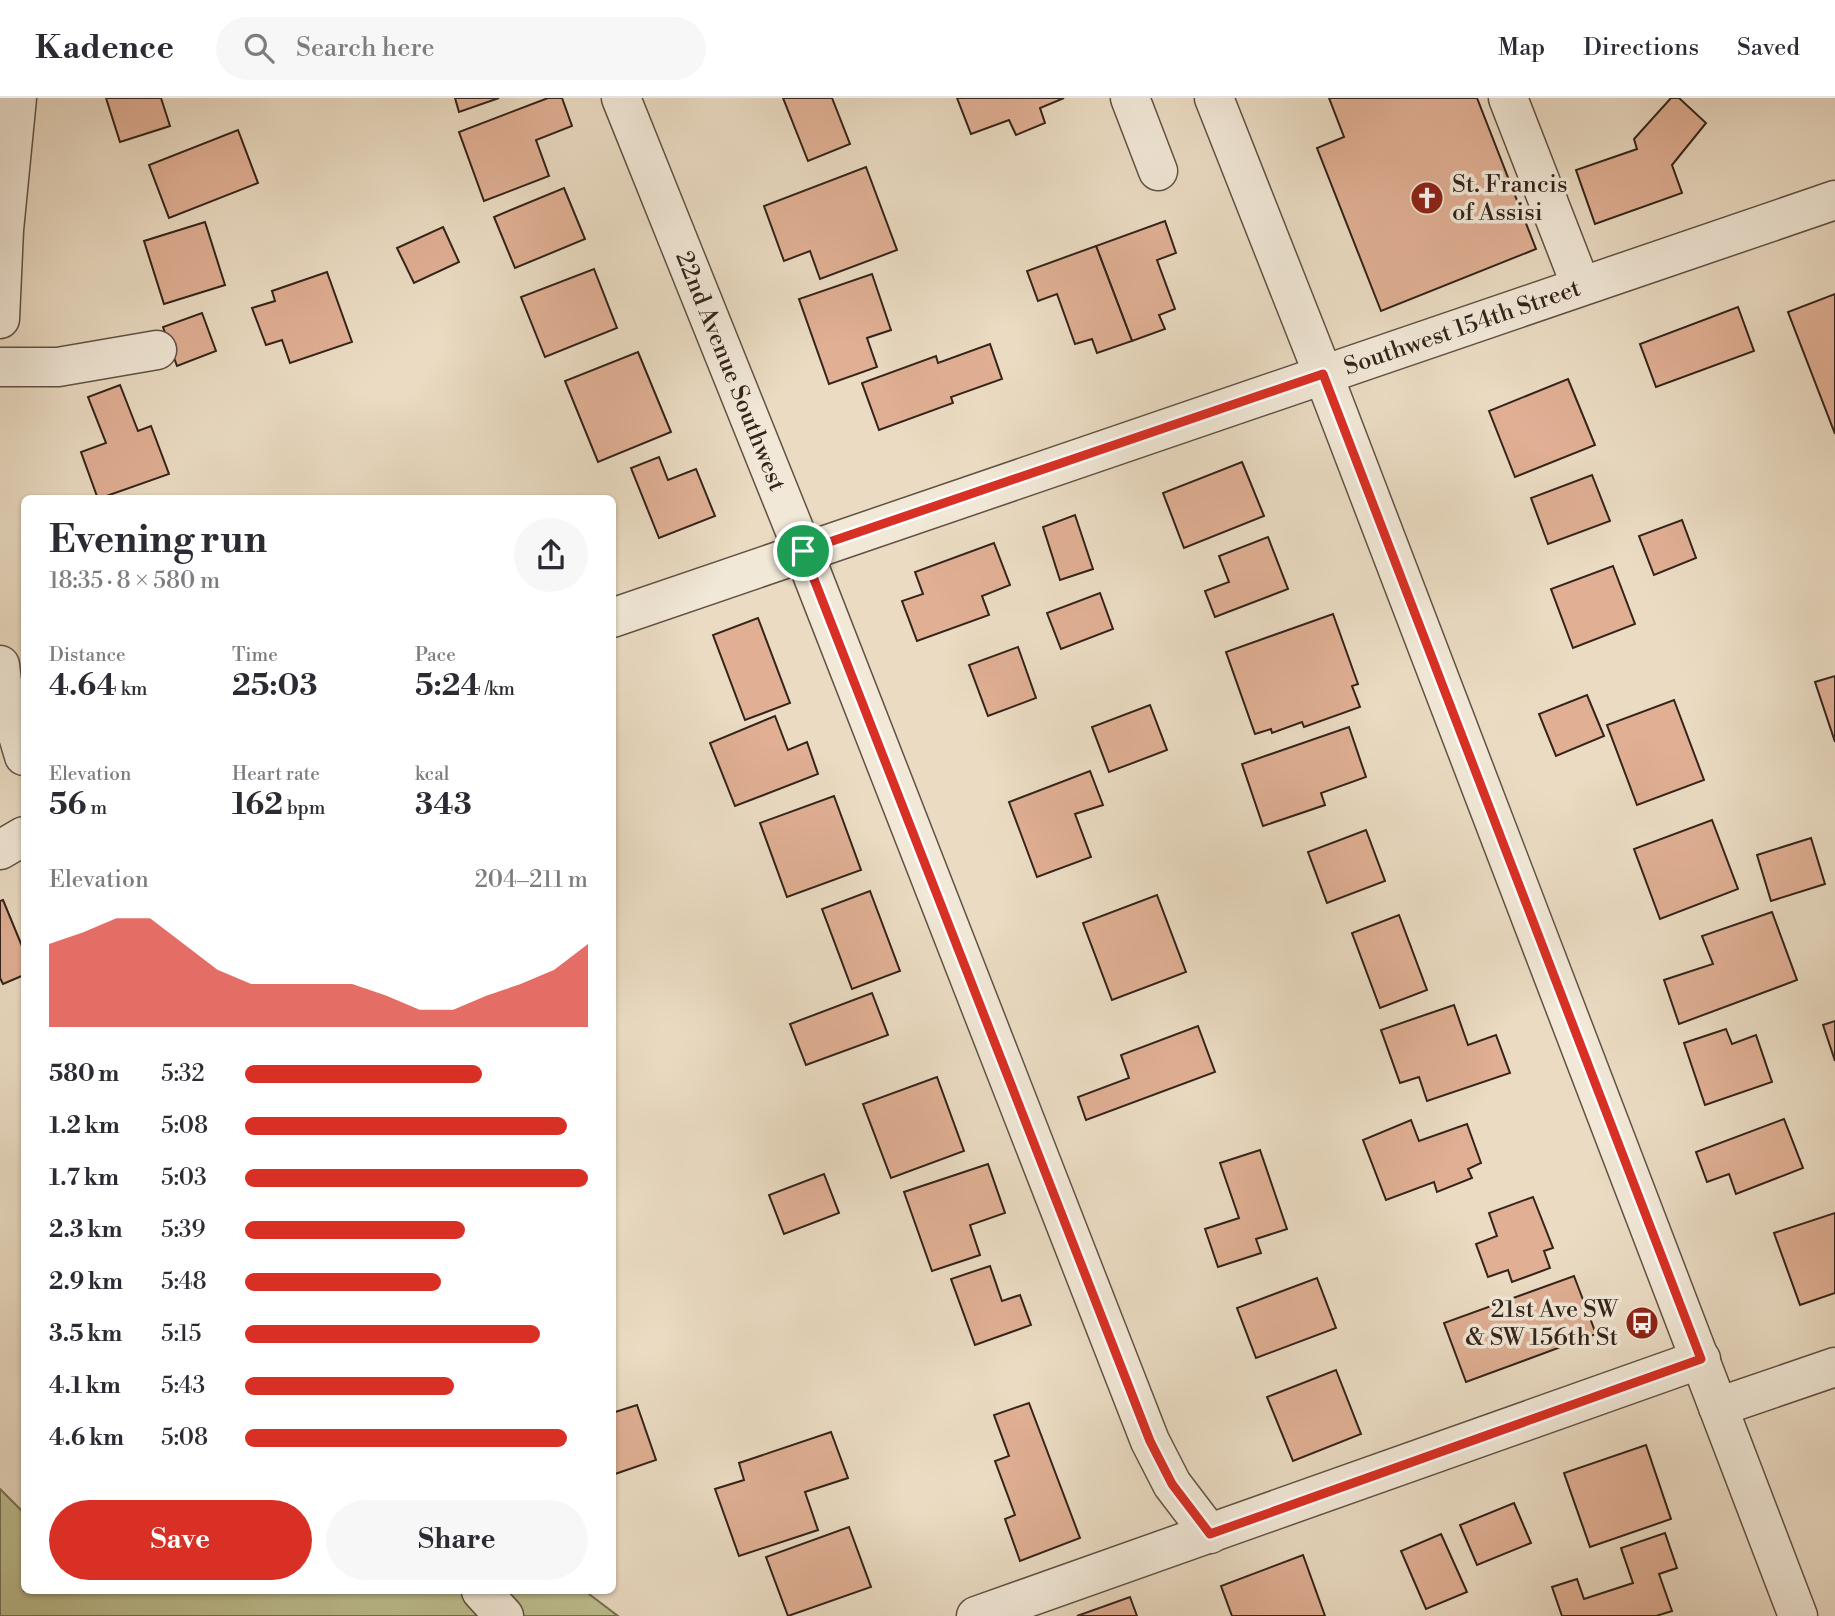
<!DOCTYPE html>
<html lang="en">
<head>
<meta charset="utf-8">
<style>
	body { margin:0; font-family:"Libre Bodoni",serif; background:#f7f7f7; color:#2b2b33; height:100vh; display:flex; flex-direction:column; font-size:26px; white-space:nowrap }
	* { box-sizing:border-box; margin:0 }
	p { font-size:23px; color:#7c7c81 }
	.icon { flex:none; width:38px; height:38px; fill:none; stroke:currentColor; stroke-width:2; stroke-linecap:round; stroke-linejoin:round }
	.map { position:relative; flex:1; overflow:hidden }
	.details { position:absolute; left:21px; top:397px; width:595px; height:1099px; display:flex; flex-direction:column; background:#fff; border-radius:10px; box-shadow:0 2px 5px #0004 }
	.details>* { flex:none }
	.pin { position:absolute; display:grid; place-items:center; width:60px; height:60px; color:#fff; margin:-30px; border:4px solid #fff; border-radius:50%; box-shadow:0 2px 7px #0007 }
	.round { display:grid; place-items:center; flex:none; width:74px; height:74px; border-radius:37px; background:#f7f7f7 }
	.headline { display:flex; align-items:center; justify-content:space-between; height:119px; padding:0 28px }
	h1 { font-size:38px; font-weight:700; line-height:52px }
	.stats { display:grid; grid-template-columns:repeat(3,1fr); gap:10px; height:119px; padding:7px 28px }
	.stats div { display:grid; align-content:center }
	.stats b { font-size:30px; font-weight:700 }
	.stats small { font-size:19px; font-weight:400 }
	.stats p { font-size:19px }
	.chart { height:196px; padding:14px 28px }
	.chart p { display:flex; justify-content:space-between }
	.chart svg { width:100%; height:126px; margin-top:7px; fill:#d93025; opacity:.7 }
	.primary-button { display:flex; gap:14px; margin-top:auto; padding:14px 28px }
	.primary-button a { flex:1; height:80px; border-radius:42px; background:#d93025; color:#fff; font-size:28px; font-weight:700; line-height:80px; text-align:center }
	.primary-button a+a { background:#f7f7f7; color:#2b2b33 }
	ul { padding:0 28px; list-style:none; font-size:23px }
	li { display:grid; grid-template-columns:112px 84px 1fr; align-items:center; height:52px }
	li i { height:18px; border-radius:9px; background:#d93025 }
	header { display:flex; align-items:center; gap:42px; box-sizing:border-box; height:98px; padding:0 35px; background:#fff; border-bottom:2px solid #e1e1e2 }
	header strong { font-size:33px }
	nav { display:flex; gap:38px; margin-inline-start:auto; font-size:24px }
	.search { width:490px; height:63px; background:#f7f7f7; display:flex; align-items:center; gap:18px; box-sizing:border-box; padding:0 24px; border-radius:38px; color:#7c7c81; font-size:26px }
	.map>svg:first-child { display:block }
	.green { fill:#bdbe8f; stroke:#787155; stroke-width:2 }
	.building { fill:#e0af94; stroke:#34241b; stroke-width:2 }
	.lines { fill:none; stroke-linecap:round; stroke-linejoin:round }
	.minor-casing { stroke:#625245; stroke-width:41 }
	.minor { stroke:#f1e8d7; stroke-width:38 }
	.route-casing { stroke:#fff; stroke-width:14 }
	.route { stroke:#d93025; stroke-width:9 }
	.labels { text-anchor:middle; stroke-width:7; stroke-linejoin:round; paint-order:stroke }
	.poi-label { font-size:24px; fill:#34241b; stroke:#f1e8d7; text-anchor:start }
	.street-label { font-size:24px; fill:#34241b; stroke:#f1e8d7 }
</style>
</head>
<body>
<header>
<strong>Kadence</strong>
<div class="search"><svg class="icon" aria-label="search" viewBox="0 0 24 24"><circle cx="10" cy="10" r="6"/><path d="M15 15l6 6"/></svg>Search here</div>
<nav><a>Map</a><a>Directions</a><a>Saved</a></nav>
</header>
<div class="map">
<svg width="1835" height="1518" viewBox="0 0 1835 1518">
	<rect width="100%" height="100%" fill="#eadbc2"/>
	<filter id="stains"><feTurbulence type="fractalNoise" baseFrequency=".00286" numOctaves="4"/><feColorMatrix values="0 0 0 0 .2 0 0 0 0 .09 0 0 0 0 .02 0 0 0 .5 -.17"/></filter>
	<radialGradient id="worn" r=".72"><stop offset=".6" stop-color="#630" stop-opacity="0"/><stop offset="1" stop-color="#630" stop-opacity=".3"/></radialGradient>
	<polygon class="green" points="0,1391 24,1415 24,1493 585,1493 618,1518 0,1518"/>
	<g class="building">
		<polygon points="106,0 161,0 170,28 120,44"/>
		<polygon points="455,0 499,0 459,14"/>
		<polygon points="548,0 562,0 572,28 536,42 549,78 484,103 459,34"/>
		<polygon points="783,0 832,0 850,46 808,63"/>
		<polygon points="957,0 1064,0 1040,10 1045,25 1016,37 1009,22 971,36"/>
		<polygon points="1329,0 1477,0 1536,151 1381,213 1317,50 1344,39"/>
		<polygon points="1671,0 1679,0 1706,25 1672,67 1682,95 1595,126 1576,72 1637,51 1634,41"/>
		<polygon points="238,32 258,85 169,120 149,67"/>
		<polygon points="866,69 897,152 820,181 810,153 784,163 764,108"/>
		<polygon points="564,90 585,141 515,170 494,119"/>
		<polygon points="1165,123 1176,155 1157,162 1175,211 1159,217 1165,231 1132,243 1096,148"/>
		<polygon points="205,124 225,187 164,206 144,143"/>
		<polygon points="443,129 459,164 414,185 397,150"/>
		<polygon points="1096,148 1132,243 1097,255 1092,241 1075,246 1057,196 1038,203 1027,173"/>
		<polygon points="594,171 617,230 545,259 521,199"/>
		<polygon points="327,174 352,244 290,265 282,242 266,247 252,210 275,203 272,193"/>
		<polygon points="872,176 891,232 867,240 877,269 829,286 799,201"/>
		<polygon points="1835,196 1835,336 1788,214"/>
		<polygon points="1738,209 1754,253 1656,289 1640,246"/>
		<polygon points="202,215 216,253 177,268 163,229"/>
		<polygon points="990,246 1002,281 951,299 953,305 879,332 862,285 936,258 938,265"/>
		<polygon points="638,254 671,334 598,364 565,283"/>
		<polygon points="1568,281 1595,347 1515,379 1489,313"/>
		<polygon points="120,287 138,333 151,328 169,376 98,401 81,354 106,345 88,299"/>
		<polygon points="659,359 668,382 696,371 715,418 659,440 631,370"/>
		<polygon points="1242,364 1264,418 1184,450 1163,395"/>
		<polygon points="1592,377 1610,423 1548,446 1531,400"/>
		<polygon points="1075,417 1093,471 1060,482 1043,429"/>
		<polygon points="1682,422 1696,460 1654,477 1639,438"/>
		<polygon points="1268,439 1288,491 1215,519 1205,493 1229,484 1219,458"/>
		<polygon points="994,445 1010,487 982,498 989,517 917,543 902,503 923,496 915,474"/>
		<polygon points="1613,468 1635,526 1573,550 1551,491"/>
		<polygon points="1100,495 1113,531 1061,551 1047,515"/>
		<polygon points="1333,516 1358,586 1352,588 1360,609 1304,629 1302,624 1272,635 1271,631 1255,636 1226,554"/>
		<polygon points="758,520 790,605 745,622 713,537"/>
		<polygon points="1018,549 1036,600 988,618 969,567"/>
		<polygon points="1835,578 1835,644 1815,584"/>
		<polygon points="1587,597 1604,638 1556,658 1539,616"/>
		<polygon points="1674,602 1704,682 1637,707 1607,627"/>
		<polygon points="1150,607 1167,652 1109,674 1092,629"/>
		<polygon points="775,618 788,652 807,644 818,676 735,708 710,645"/>
		<polygon points="1349,629 1366,679 1321,695 1325,707 1263,728 1242,666"/>
		<polygon points="1090,673 1103,707 1075,716 1091,759 1037,779 1009,704"/>
		<polygon points="834,698 861,772 787,799 760,725"/>
		<polygon points="1712,722 1738,791 1660,821 1634,751"/>
		<polygon points="1366,732 1385,783 1327,805 1308,754"/>
		<polygon points="1811,740 1825,786 1771,803 1757,757"/>
		<polygon points="870,793 900,873 852,891 822,811"/>
		<polygon points="1157,797 1186,874 1112,902 1083,825"/>
		<polygon points="3,802 24,853 24,877 3,886 0,880 0,803"/>
		<polygon points="1772,814 1797,882 1679,926 1664,882 1713,866 1702,838"/>
		<polygon points="1399,817 1427,892 1380,910 1352,835"/>
		<polygon points="872,895 888,937 806,967 790,926"/>
		<polygon points="1454,907 1468,947 1496,937 1510,975 1427,1003 1419,979 1400,985 1381,932"/>
		<polygon points="1835,923 1835,963 1823,927"/>
		<polygon points="1198,928 1215,974 1086,1022 1078,999 1129,980 1121,957"/>
		<polygon points="1726,931 1732,946 1756,937 1772,984 1705,1007 1684,945"/>
		<polygon points="937,979 964,1053 891,1080 863,1006"/>
		<polygon points="1784,1021 1803,1070 1736,1096 1729,1076 1707,1084 1696,1054"/>
		<polygon points="1411,1022 1419,1043 1467,1026 1481,1065 1468,1071 1472,1080 1437,1094 1434,1084 1386,1102 1363,1042"/>
		<polygon points="1260,1052 1287,1131 1256,1141 1261,1155 1218,1169 1205,1131 1239,1120 1220,1065"/>
		<polygon points="988,1066 1005,1115 970,1127 980,1157 932,1173 904,1094"/>
		<polygon points="824,1076 839,1115 784,1136 769,1097"/>
		<polygon points="1533,1099 1553,1150 1544,1153 1550,1170 1512,1184 1508,1172 1488,1179 1476,1146 1497,1138 1489,1115"/>
		<polygon points="1835,1115 1835,1195 1800,1207 1774,1135"/>
		<polygon points="990,1168 1002,1203 1020,1197 1031,1227 975,1247 951,1181"/>
		<polygon points="1574,1178 1596,1236 1466,1284 1444,1225"/>
		<polygon points="1317,1180 1336,1230 1256,1260 1237,1210"/>
		<polygon points="1336,1272 1361,1336 1293,1363 1267,1299"/>
		<polygon points="1029,1305 1080,1440 1020,1463 1005,1421 1015,1417 995,1363 1009,1358 994,1317"/>
		<polygon points="637,1307 656,1362 612,1377 612,1315"/>
		<polygon points="831,1334 848,1380 805,1394 818,1432 739,1458 715,1391 744,1382 739,1365"/>
		<polygon points="1646,1347 1671,1421 1590,1449 1564,1375"/>
		<polygon points="1514,1405 1531,1445 1477,1467 1460,1427"/>
		<polygon points="849,1429 871,1489 788,1518 766,1459"/>
		<polygon points="1665,1435 1677,1470 1659,1476 1672,1513 1656,1518 1562,1518 1552,1489 1577,1481 1584,1501 1633,1485 1621,1450"/>
		<polygon points="1441,1436 1467,1494 1426,1511 1401,1453"/>
		<polygon points="1303,1457 1325,1518 1232,1518 1221,1488"/>
		<polygon points="1130,1499 1137,1518 1077,1518"/>
	</g>
	<g class="lines">
		<defs>
			<g id="minor">
				<polyline points="621,0 803,453 1150,1343 1172,1386 1210,1436"/>
				<polyline points="1130,0 1158,73"/>
				<polyline points="1214,0 1323,276 1798,1518"/>
				<polyline points="1508,0 1581,188"/>
				<polyline points="0,221 4,132 17,0"/>
				<polyline points="0,269 58,269 157,252"/>
				<polyline points="612,520 1835,102"/>
				<polyline points="0,567 2,584 24,658"/>
				<polyline points="0,752 24,738"/>
				<polyline points="1718,1309 1835,1269"/>
				<polyline points="481,1493 504,1518"/>
				<polyline points="976,1518 1701,1261"/>
			</g>
		</defs>
		<use href="#minor" class="minor-casing"/>
		<use href="#minor" class="minor"/>
	</g>
	<g class="lines">
		<defs>
			<polygon id="route" points="1323,276 1701,1261 1210,1436 1172,1386 1150,1343 803,453"/>
		</defs>
		<use href="#route" class="route-casing"/>
		<use href="#route" class="route"/>
	</g>
	<defs>
		<symbol id="church-disc" viewBox="-11 -11 22 22"><circle r="9.5" fill="#8f2418" stroke="#f1e8d7"/><path d="M-1.2-6h2.4v3.5h3.3v2.4h-3.3V6h-2.4V-.1h-3.3v-2.4h3.3Z" fill="#fff"/></symbol>
		<symbol id="bus-disc" viewBox="-11 -11 22 22"><circle r="9.5" fill="#8f2418" stroke="#f1e8d7"/><path d="M-5-6H5V4H4V6H2V4H-2V6H-4V4H-5ZM-3.5-4V0h7V-4ZM-3.5 1.2v1.5H-2V1.2ZM2 1.2v1.5H3.5V1.2Z" fill="#fff"/></symbol>
	</defs>
	<g fill-rule="evenodd">
		<use href="#church-disc" x="1408" y="81" width="38" height="38"/>
		<use href="#bus-disc" x="1623" y="1206" width="38" height="38"/>
	</g>
	<g class="labels">
		<g class="poi-label">
			<text x="1452" y="94">St. Francis<tspan x="1452" dy="28">of Assisi</tspan></text>
			<text x="1618" y="1219" text-anchor="end">21st Ave SW<tspan x="1618" dy="28">&amp; SW 156th St</tspan></text>
		</g>
		<g class="street-label">
			<text transform="translate(1462 229) rotate(-19)" y="8">Southwest 154th Street</text>
			<text transform="translate(731 273) rotate(68)" y="8">22nd Avenue Southwest</text>
		</g>
	</g>
	<rect width="100%" height="100%" filter="url(#stains)"/>
	<rect width="100%" height="100%" fill="url(#worn)"/>
</svg>
<div class="pin" style="left:803px;top:453px;background:#1e9e55"><svg class="icon" aria-label="arrive" viewBox="0 0 24 24"><path d="M6 21V4h12l-3 4 3 4H6"/></svg></div>
<section class="details">
<div class="headline"><div><h1>Evening run</h1><p>18:35 · 8 × 580 m</p></div><a class="round"><svg class="icon" aria-label="share" viewBox="0 0 24 24"><path d="M12 15V3M7 8l5-5 5 5M5 13v7h14v-7"/></svg></a></div>
<div class="stats">
<div><p>Distance</p><b>4.64<small> km</small></b></div>
<div><p>Time</p><b>25:03</b></div>
<div><p>Pace</p><b>5:24<small> /km</small></b></div>
</div>
<div class="stats">
<div><p>Elevation</p><b>56<small> m</small></b></div>
<div><p>Heart rate</p><b>162<small> bpm</small></b></div>
<div><p>kcal</p><b>343</b></div>
</div>
<div class="chart"><p><span>Elevation</span>204–211 m</p>
<svg viewBox="0 0 160 44" preserveAspectRatio="none"><path d="M0 44V15L10 11L20 6L30 6L40 15L50 24L60 29L70 29L80 29L90 29L100 33L110 38L120 38L130 33L140 29L150 24L160 15V44z"/></svg>
</div>
<ul>
<li><b>580 m</b>5:32<i style="width:69%"></i></li>
<li><b>1.2 km</b>5:08<i style="width:94%"></i></li>
<li><b>1.7 km</b>5:03<i style="width:100%"></i></li>
<li><b>2.3 km</b>5:39<i style="width:64%"></i></li>
<li><b>2.9 km</b>5:48<i style="width:57%"></i></li>
<li><b>3.5 km</b>5:15<i style="width:86%"></i></li>
<li><b>4.1 km</b>5:43<i style="width:61%"></i></li>
<li><b>4.6 km</b>5:08<i style="width:94%"></i></li>
</ul>
<div class="primary-button"><a>Save</a><a>Share</a></div>
</section>
</div>
</body>
</html>
